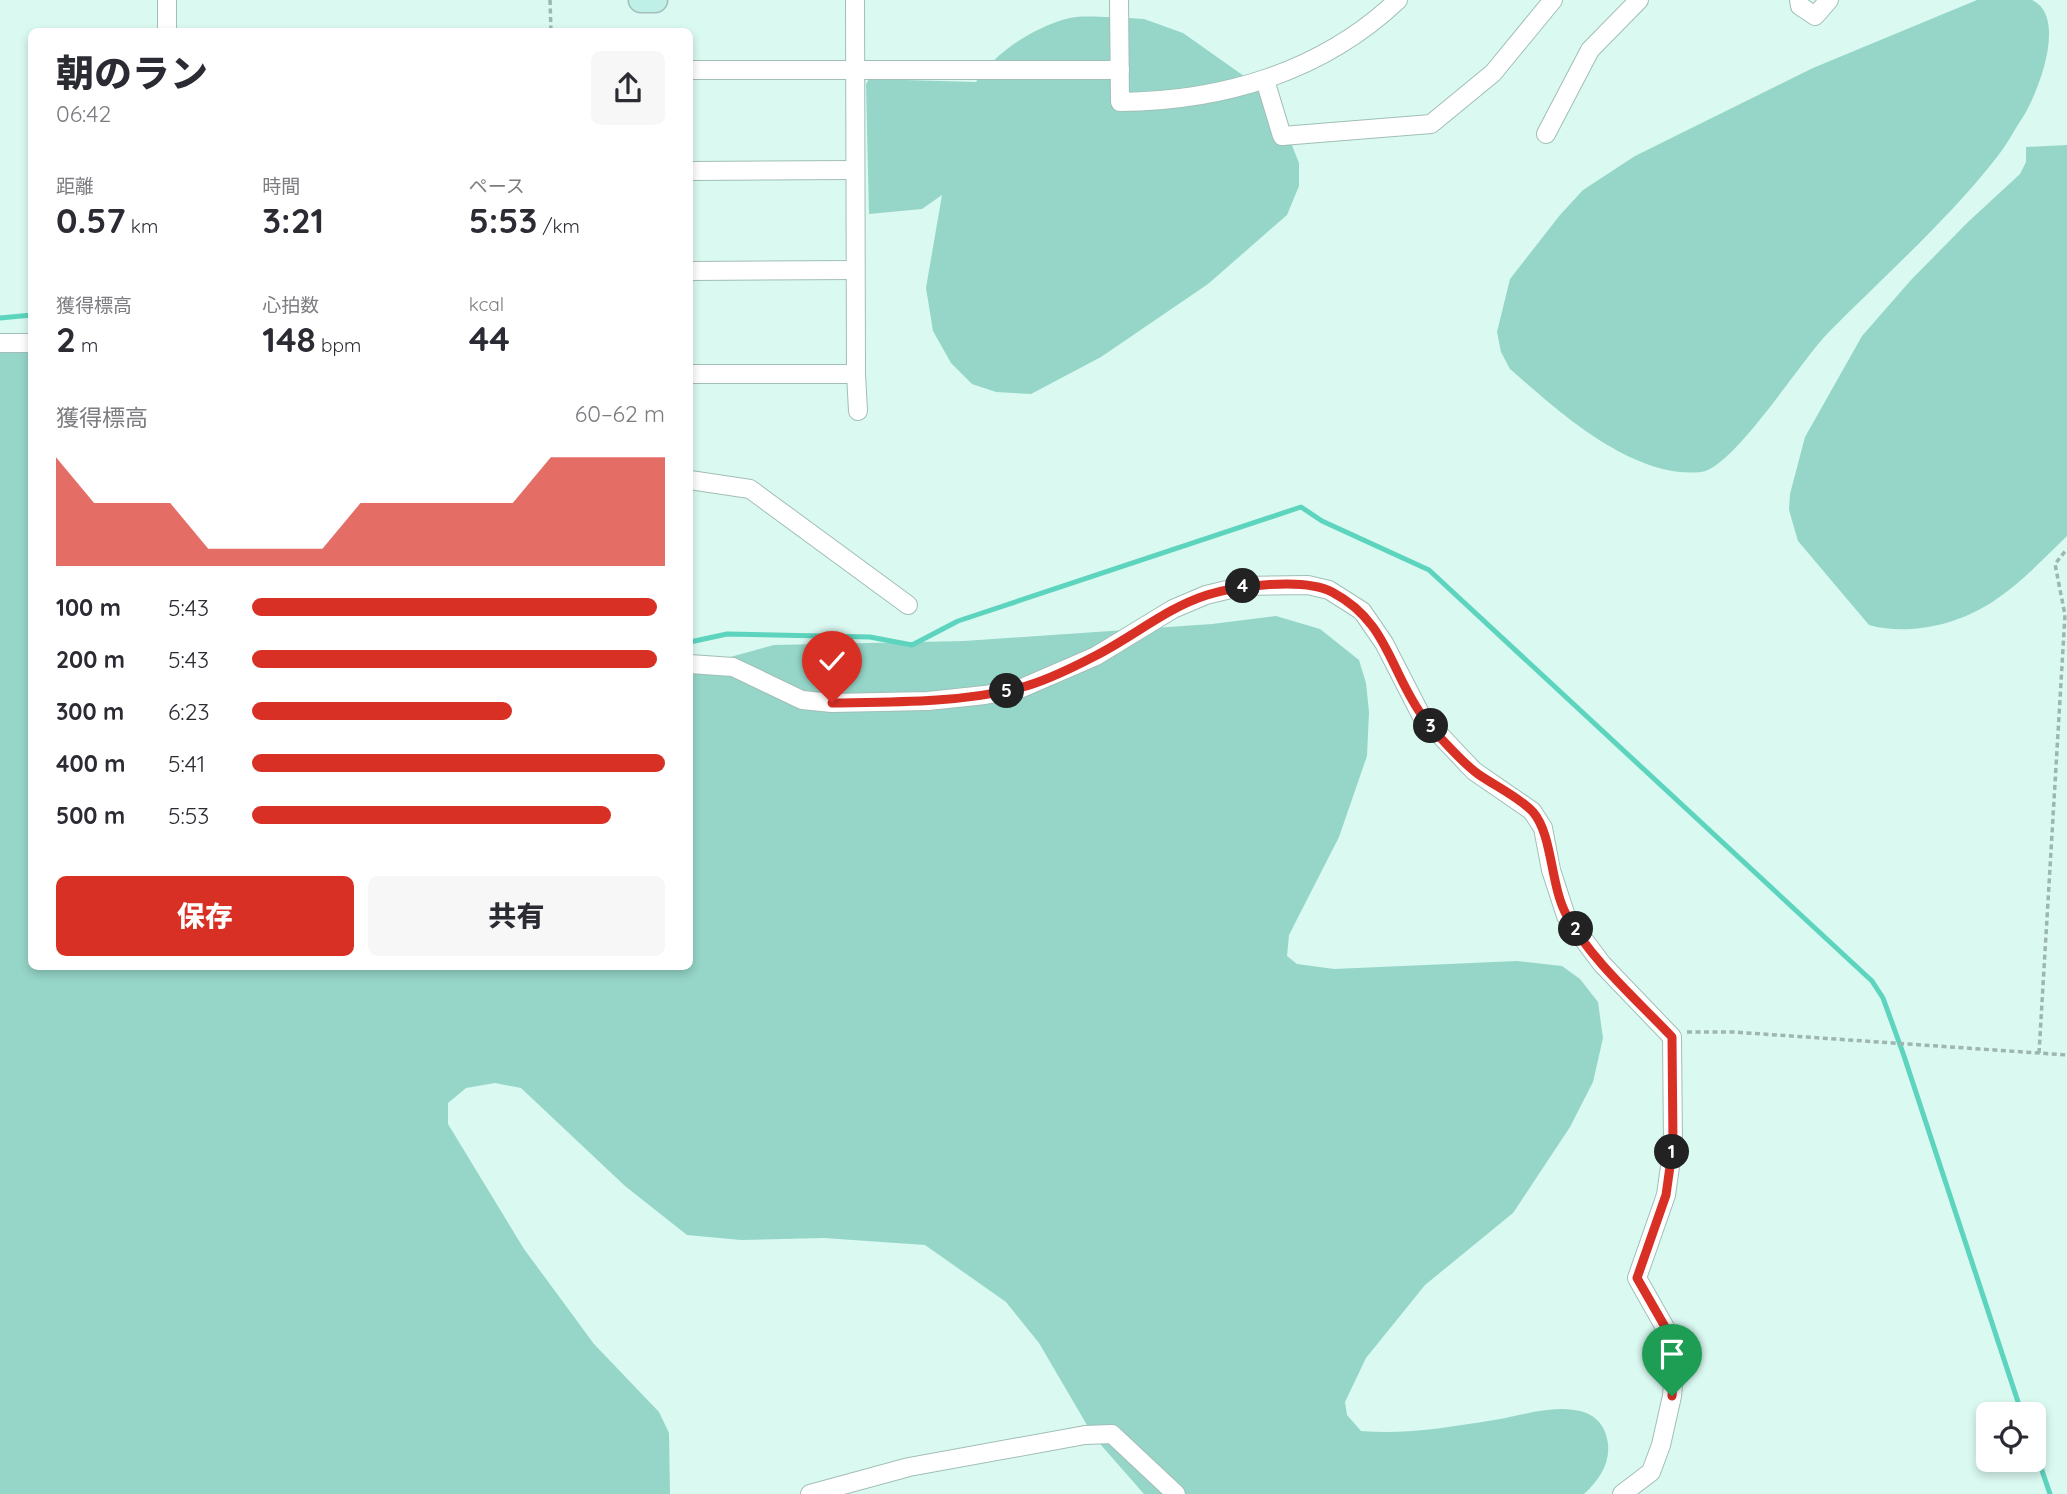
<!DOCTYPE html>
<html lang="ja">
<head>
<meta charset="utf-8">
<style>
	body { margin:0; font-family:Quicksand,"Noto Sans JP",sans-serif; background:#f7f7f7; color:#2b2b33; height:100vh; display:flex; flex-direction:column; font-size:26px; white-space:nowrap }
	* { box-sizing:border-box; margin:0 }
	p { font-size:23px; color:#7c7c81 }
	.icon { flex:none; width:38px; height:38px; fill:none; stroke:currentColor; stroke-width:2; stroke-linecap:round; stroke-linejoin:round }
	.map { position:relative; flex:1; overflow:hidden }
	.side { position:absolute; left:28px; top:28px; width:665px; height:942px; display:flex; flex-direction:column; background:#fff; border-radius:10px; box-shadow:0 4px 10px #0003 }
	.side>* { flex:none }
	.buttons { position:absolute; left:1976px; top:1402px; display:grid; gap:14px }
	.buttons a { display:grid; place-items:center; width:70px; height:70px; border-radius:10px; background:#fff; box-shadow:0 4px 10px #0003; font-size:35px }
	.pin { position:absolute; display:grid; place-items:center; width:60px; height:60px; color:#fff; margin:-72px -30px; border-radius:50% 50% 50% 0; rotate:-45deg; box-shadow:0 0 7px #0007 }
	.pin .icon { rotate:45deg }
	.km { position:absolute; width:35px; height:35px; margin:-18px; border-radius:50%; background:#222; color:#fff; font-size:19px; line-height:35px; text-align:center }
	.round { display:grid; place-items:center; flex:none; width:74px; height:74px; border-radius:10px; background:#f7f7f7 }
	.overview { display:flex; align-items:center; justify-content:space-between; height:119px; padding:0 28px }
	h1 { font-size:38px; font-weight:800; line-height:52px }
	.figures { display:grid; grid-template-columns:repeat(3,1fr); gap:10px; height:119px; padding:7px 28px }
	.figures div { display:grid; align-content:center }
	.figures b { font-size:35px; font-weight:800 }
	.figures small { font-size:19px; font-weight:400 }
	.figures p { font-size:19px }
	.chart { height:196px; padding:14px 28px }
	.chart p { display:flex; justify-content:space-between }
	.chart svg { width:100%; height:126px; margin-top:7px; fill:#d93025; opacity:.7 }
	.button { display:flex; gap:14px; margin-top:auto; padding:14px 28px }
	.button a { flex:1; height:80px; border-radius:10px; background:#d93025; color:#fff; font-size:28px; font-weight:800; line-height:80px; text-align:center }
	.button a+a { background:#f7f7f7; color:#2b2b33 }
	ul { padding:0 28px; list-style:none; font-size:23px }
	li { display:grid; grid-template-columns:112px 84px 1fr; align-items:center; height:52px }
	li i { height:18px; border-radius:9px; background:#d93025 }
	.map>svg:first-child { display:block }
	.green { fill:#95d6c8 }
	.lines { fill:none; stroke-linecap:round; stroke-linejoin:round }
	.stream { stroke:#5dd4be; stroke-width:5 }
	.street-casing { stroke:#a1beb7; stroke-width:20 }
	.secondary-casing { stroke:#a1beb7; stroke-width:27 }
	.path { stroke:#9eb6b0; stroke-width:3.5; stroke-dasharray:5 3.5; stroke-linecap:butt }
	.street { stroke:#fff; stroke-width:18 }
	.secondary { stroke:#bff0e8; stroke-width:24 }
	.route-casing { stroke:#fff; stroke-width:14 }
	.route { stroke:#d93025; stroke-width:9 }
</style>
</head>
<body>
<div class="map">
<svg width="2067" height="1494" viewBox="0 0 2067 1494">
	<rect width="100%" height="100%" fill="#daf9f1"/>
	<g class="green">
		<path d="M 1977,0 L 2032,0 C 2067,16 2040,89 2023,117 C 2014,130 2007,145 1997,157 C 1947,221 1885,275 1828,333 C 1802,359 1733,469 1701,472 C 1632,479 1558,411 1510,369 L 1501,352 L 1497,332 L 1510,279 L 1560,215 L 1583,190 L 1635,156 L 1813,68 Z"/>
		<path d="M 1111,17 L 1144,19 L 1183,33 L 1251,81 L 1291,143 L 1299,163 L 1299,186 L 1287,215 L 1208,284 L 1101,357 L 1031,394 L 996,392 L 972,384 L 951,363 L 933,331 L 926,288 L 942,195 L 922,209 L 869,214 L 866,84 L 869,79 L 976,82 C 994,53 1033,28 1066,19 C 1079,15 1096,17 1111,17 Z"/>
		<path d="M 2067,145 L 2067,536 C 2045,557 2023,581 1998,598 C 1964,623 1911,637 1869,625 L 1798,541 L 1789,510 L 1790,494 L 1805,437 L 1862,336 L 1911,280 L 1968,222 L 2020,174 L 2026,162 L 2026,147 Z"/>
		<path d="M 31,346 L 32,966 L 690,966 L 690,668 L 774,645 L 964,641 L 1212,624 L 1276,616 L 1320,629 L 1359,660 L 1366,683 L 1369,712 L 1367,756 L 1339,837 L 1289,935 L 1287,956 L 1297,964 L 1334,969 L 1517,961 L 1562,966 L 1580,979 L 1598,1002 L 1603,1038 L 1593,1082 L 1570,1127 L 1513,1213 L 1425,1285 L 1366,1358 L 1345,1402 L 1347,1415 L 1361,1431 C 1405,1435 1450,1427 1494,1420 C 1519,1416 1548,1406 1574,1410 C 1593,1412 1606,1424 1608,1444 C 1610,1464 1599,1480 1584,1494 L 1144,1494 L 1094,1437 L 1039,1343 L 1006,1302 L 925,1245 L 824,1238 L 741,1240 L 687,1235 L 625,1186 L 521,1088 L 495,1083 L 466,1088 L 448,1103 L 448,1124 L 524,1249 L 594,1344 L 659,1412 L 669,1433 L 670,1494 L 0,1494 L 0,347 Z"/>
	</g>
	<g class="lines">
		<g class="stream">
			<polyline points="0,318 32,315"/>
			<polyline points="690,642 727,634 870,637 912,645 958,621 1301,507 1322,521 1429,570 1872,981 1883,998 1903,1053 2022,1414"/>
			<polyline points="2034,1447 2050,1494"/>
		</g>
		<defs>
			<g id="street">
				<polyline points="167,0 167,32"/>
				<path d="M 1119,0 L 1120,102 C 1223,101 1322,72 1398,0"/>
				<polyline points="1799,0 1800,6 1815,16 1829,0"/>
				<polyline points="690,70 1120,70"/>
				<polyline points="1265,80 1282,136 1431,124 1493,73 1553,0"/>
				<polyline points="1546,134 1590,50 1639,0"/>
				<polyline points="690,171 855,170"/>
				<polyline points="690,271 855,270"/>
				<polyline points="0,343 32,343"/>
				<polyline points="690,374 856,374 855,0"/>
				<polyline points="856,374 858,411"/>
				<polyline points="690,480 750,489 908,605"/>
				<polyline points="690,664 733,667 802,700 832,703 928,701 985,695 1022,688 1096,656 1173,609 1206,595 1243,586 1308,585 1329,590 1362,611 1384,643 1421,715 1474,771 1532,811 1543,828 1551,870 1566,916 1602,964 1672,1037 1673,1145 1666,1195 1637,1278 1676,1347 1672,1396 1661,1445 1651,1472 1622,1494"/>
				<polyline points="810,1494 909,1467 1085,1435 1112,1434 1176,1494"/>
			</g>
			<polyline id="secondary" points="641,0 655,0"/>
		</defs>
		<use href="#street" class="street-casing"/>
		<use href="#secondary" class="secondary-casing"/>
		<g class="path">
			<polyline points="550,0 551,32"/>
			<polyline points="1687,1032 1733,1032 2067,1055"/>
			<polyline points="2039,1053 2065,615 2055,564 2067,549"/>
		</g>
		<use href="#street" class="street"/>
		<use href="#secondary" class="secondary"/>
	</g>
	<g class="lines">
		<defs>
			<path id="route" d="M 832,703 C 894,702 958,703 1019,688 C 1044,682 1072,668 1095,656 C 1133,637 1166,608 1207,595 C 1236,586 1304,577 1332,592 C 1387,621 1389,668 1421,714 C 1431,729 1464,764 1478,774 C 1495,786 1519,797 1533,812 C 1553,835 1550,886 1567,916 C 1591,960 1637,1000 1672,1037 L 1673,1145 L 1666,1195 L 1637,1278 L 1676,1346 L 1672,1396"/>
		</defs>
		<use href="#route" class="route-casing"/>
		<use href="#route" class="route"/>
	</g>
</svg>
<div class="buttons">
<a><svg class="icon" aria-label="locate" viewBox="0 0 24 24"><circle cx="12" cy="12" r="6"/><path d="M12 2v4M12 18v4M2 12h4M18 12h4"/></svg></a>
</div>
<div class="pin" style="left:1672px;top:1396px;background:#1e9e55"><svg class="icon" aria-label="arrive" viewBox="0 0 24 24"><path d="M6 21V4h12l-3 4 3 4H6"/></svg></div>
<div class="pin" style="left:832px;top:703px;background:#d93025"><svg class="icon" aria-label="check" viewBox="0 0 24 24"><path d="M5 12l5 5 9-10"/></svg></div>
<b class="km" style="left:1672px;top:1152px">1</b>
<b class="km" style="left:1576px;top:929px">2</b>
<b class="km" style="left:1431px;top:726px">3</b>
<b class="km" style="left:1243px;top:586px">4</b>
<b class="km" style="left:1007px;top:691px">5</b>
<section class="side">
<div class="overview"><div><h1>朝のラン</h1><p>06:42</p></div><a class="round"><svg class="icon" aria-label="share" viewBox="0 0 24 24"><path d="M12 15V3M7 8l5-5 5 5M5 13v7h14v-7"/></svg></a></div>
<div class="figures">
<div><p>距離</p><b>0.57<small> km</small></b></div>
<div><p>時間</p><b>3:21</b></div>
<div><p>ペース</p><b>5:53<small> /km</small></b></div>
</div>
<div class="figures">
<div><p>獲得標高</p><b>2<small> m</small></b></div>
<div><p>心拍数</p><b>148<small> bpm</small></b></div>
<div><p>kcal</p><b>44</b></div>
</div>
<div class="chart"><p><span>獲得標高</span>60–62 m</p>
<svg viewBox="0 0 160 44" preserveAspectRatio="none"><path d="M0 44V6L10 22L20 22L30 22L40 38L50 38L60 38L70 38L80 22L90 22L100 22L110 22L120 22L130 6L140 6L150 6L160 6V44z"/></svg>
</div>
<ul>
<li><b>100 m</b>5:43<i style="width:98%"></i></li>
<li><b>200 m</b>5:43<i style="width:98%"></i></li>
<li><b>300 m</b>6:23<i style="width:63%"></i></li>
<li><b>400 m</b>5:41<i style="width:100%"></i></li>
<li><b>500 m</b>5:53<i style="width:87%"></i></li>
</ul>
<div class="button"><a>保存</a><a>共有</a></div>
</section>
</div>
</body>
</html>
